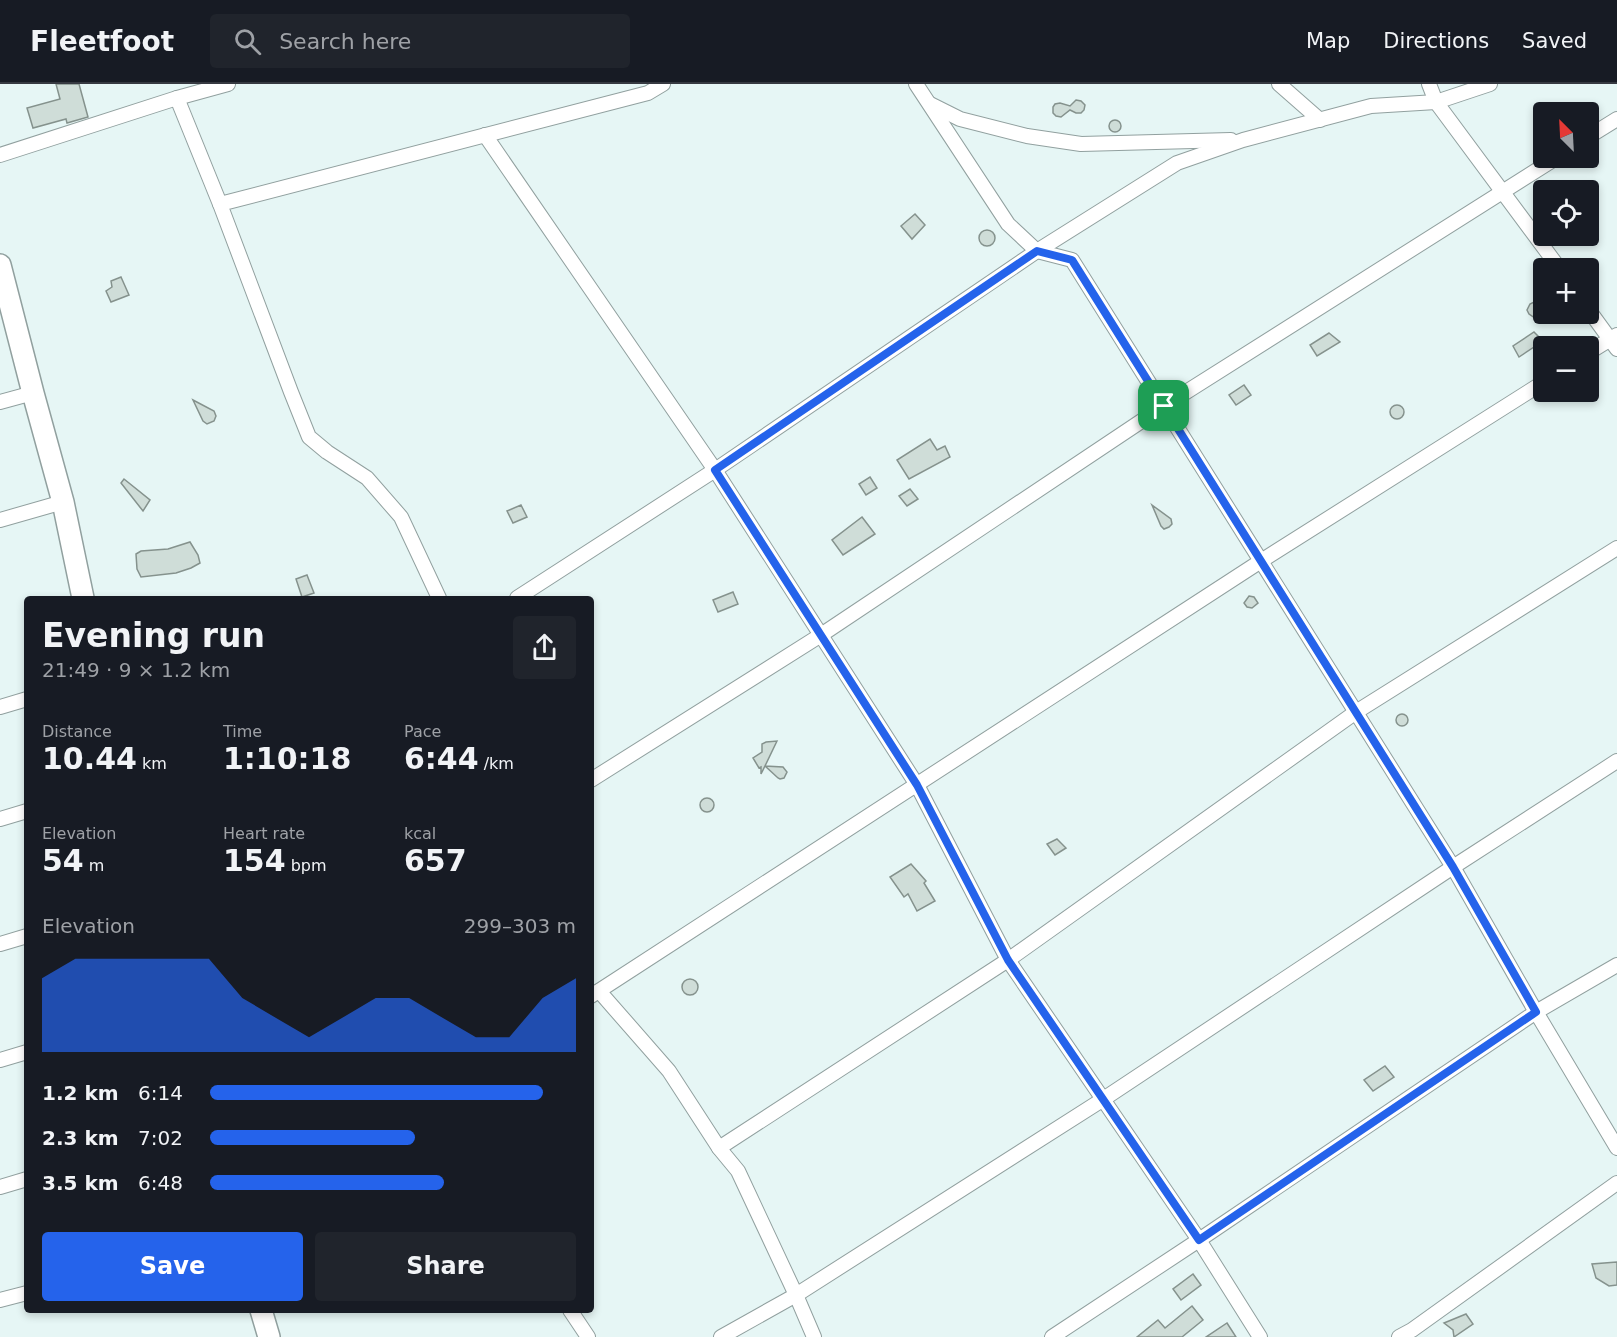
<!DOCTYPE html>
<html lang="en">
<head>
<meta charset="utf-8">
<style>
	body { margin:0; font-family:"DejaVu Sans",sans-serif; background:#20242c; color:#f1f3f6; height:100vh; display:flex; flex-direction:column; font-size:22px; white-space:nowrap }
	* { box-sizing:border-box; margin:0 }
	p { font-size:20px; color:#9ea1a6 }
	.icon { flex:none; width:33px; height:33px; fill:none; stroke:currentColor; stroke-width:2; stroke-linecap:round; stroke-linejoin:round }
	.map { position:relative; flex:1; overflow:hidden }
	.sheet { position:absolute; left:24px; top:512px; width:570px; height:717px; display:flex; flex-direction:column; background:#171b24; border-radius:6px; box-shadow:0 3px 9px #0003 }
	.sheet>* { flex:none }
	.needle { width:39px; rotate:336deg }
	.buttons { position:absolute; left:1533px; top:18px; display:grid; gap:12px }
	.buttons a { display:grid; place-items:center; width:66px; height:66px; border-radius:6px; background:#171b24; box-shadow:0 3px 9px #0003; font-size:30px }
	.pin { position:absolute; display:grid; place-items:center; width:51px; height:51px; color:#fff; margin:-26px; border-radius:12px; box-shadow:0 3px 9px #0006 }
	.round { display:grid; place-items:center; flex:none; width:63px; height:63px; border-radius:6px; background:#20242c }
	.headline { display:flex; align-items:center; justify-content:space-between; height:102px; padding:0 18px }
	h1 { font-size:33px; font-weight:700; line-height:45px }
	.figures { display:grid; grid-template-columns:repeat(3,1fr); gap:9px; height:102px; padding:6px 18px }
	.figures div { display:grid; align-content:center }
	.figures b { font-size:30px; font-weight:700 }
	.figures small { font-size:16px; font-weight:400 }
	.figures p { font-size:16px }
	.chart { height:168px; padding:12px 18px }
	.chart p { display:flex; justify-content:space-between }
	.chart svg { width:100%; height:108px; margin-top:6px; fill:#2563eb; opacity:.7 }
	.primary-button { display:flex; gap:12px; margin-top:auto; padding:12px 18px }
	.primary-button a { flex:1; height:69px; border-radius:6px; background:#2563eb; color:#fff; font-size:24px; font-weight:700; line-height:69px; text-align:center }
	.primary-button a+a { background:#20242c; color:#f1f3f6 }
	ul { padding:0 18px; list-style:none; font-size:20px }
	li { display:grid; grid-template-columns:96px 72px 1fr; align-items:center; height:45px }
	li i { height:15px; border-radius:8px; background:#2563eb }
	header { display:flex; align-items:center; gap:36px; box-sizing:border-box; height:84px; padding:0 30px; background:#171b24; border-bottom:2px solid #363941 }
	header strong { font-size:28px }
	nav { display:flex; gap:33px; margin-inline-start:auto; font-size:21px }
	.search { width:420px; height:54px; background:#20242c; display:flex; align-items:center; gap:15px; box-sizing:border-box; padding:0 21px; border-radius:6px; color:#9ea1a6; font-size:22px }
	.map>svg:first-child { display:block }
	.building { fill:#cfddd8; stroke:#85928d; stroke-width:1.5 }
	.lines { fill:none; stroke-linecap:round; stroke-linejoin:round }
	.minor-casing { stroke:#91a09f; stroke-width:16 }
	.primary-casing { stroke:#91a09f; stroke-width:24 }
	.minor { stroke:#fff; stroke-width:14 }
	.primary { stroke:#fff; stroke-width:21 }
	.route-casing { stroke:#fff; stroke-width:12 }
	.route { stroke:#2563eb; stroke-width:8 }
</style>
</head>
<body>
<header>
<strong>Fleetfoot</strong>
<div class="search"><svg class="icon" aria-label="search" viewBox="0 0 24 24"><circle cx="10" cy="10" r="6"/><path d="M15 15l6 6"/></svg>Search here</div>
<nav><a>Map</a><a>Directions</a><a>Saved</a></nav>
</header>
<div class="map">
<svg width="1617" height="1253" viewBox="0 0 1617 1253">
	<rect width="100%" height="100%" fill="#e6f6f5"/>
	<g class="building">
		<polygon points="56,0 79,0 88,33 67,39 66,35 33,44 27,24 60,15"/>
		<polygon points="1076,16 1081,17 1085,21 1084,26 1081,29 1076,29 1070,26 1061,33 1056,32 1053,29 1053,23 1055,20 1060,19 1070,22"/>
		<circle cx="1115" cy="42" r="6"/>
		<polygon points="915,130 925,141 912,155 901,142"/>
		<circle cx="987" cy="154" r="8"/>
		<polygon points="121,193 129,211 111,218 106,207 112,203 111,197"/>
		<polygon points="1534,218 1541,222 1541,228 1535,234 1529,230 1527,226 1530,220"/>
		<polygon points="1534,248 1541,255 1534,263 1519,273 1513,262"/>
		<polygon points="1329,249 1340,258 1317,272 1310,261"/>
		<polygon points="1244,301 1251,311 1236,321 1229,311"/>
		<polygon points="193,316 214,327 216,332 214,337 207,340 203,337"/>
		<circle cx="1397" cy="328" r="7"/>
		<polygon points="930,355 937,366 945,362 950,373 909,395 897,376"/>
		<polygon points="870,393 877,404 866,411 859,400"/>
		<polygon points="124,395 150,416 143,427 121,399"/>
		<polygon points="910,405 918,415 907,422 899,412"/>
		<polygon points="521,421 527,433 513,439 507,427"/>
		<polygon points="1152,421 1171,435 1172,440 1169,443 1164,445 1161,442"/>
		<polygon points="862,433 875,450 843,471 832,456"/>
		<polygon points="190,458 198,471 200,479 191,484 176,489 141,493 137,485 136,470 141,467 168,465"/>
		<polygon points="307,491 314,509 302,513 296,495"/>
		<polygon points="733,508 738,520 718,528 713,516"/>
		<polygon points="1249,512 1254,513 1258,519 1252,524 1247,523 1244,519"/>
		<circle cx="1402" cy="636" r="6"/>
		<polygon points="777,657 765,682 783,683 787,688 784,694 780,695 778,694 765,682 761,690 761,683 759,684 753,674 762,668 762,660 766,658"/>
		<circle cx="707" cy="721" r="7"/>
		<polygon points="1057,755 1066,764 1055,771 1047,760"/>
		<polygon points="911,780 926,797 924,799 935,817 917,827 908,810 904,813 890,793"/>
		<circle cx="690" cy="903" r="8"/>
		<polygon points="1385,982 1394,993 1373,1007 1364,996"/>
		<polygon points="1617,1178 1617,1201 1609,1202 1596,1194 1592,1180"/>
		<polygon points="1193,1190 1201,1201 1181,1216 1173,1205"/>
		<polygon points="1192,1222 1203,1236 1182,1253 1137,1253 1158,1236 1165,1244"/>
		<polygon points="1466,1230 1473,1240 1454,1253 1453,1246 1444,1239"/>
		<polygon points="1227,1239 1236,1253 1206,1253"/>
	</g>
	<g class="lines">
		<defs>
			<g id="minor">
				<polyline points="916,0 1008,140 1037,167 1072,176 1453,783 1536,928 1617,1064"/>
				<polyline points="1279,0 1320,36"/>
				<polyline points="1429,0 1436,18 1559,184"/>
				<polyline points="177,14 220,120"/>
				<polyline points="930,20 960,35 1027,52 1081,60 1231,56"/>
				<polyline points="485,51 715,386 917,701 1008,876 1199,1156 1260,1253"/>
				<polyline points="1588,53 1617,35"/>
				<polyline points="0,71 177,14 228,0"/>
				<polyline points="1588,225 1617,265"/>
				<polyline points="1588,269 1617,251"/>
				<polyline points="0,318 33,309"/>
				<polyline points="0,436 63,418"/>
				<polyline points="439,514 401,433 367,394 327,368 309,353 291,308 220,120 648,9 663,0"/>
				<polyline points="517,514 715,386 1037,167 1177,79 1243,56 1371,22 1436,18 1490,0"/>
				<polyline points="0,623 27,615"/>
				<polyline points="591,696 821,551 1164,322 1556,74"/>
				<polyline points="0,735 27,727"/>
				<polyline points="0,860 27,852"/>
				<polyline points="599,907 669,987 719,1064 738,1087 796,1211 814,1253"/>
				<polyline points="591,912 1261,477 1544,298"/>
				<polyline points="0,976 27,968"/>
				<polyline points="719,1064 1008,876 1356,628 1617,464"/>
				<polyline points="0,1103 27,1095"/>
				<polyline points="0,1216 27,1209"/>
				<polyline points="570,1226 588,1253"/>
				<polyline points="721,1253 796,1211 1102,1016 1453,783 1617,677"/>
				<polyline points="1052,1253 1199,1156 1536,928 1617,881"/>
				<polyline points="1399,1253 1412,1246 1617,1099"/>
			</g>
			<g id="primary">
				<polyline points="0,181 33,309 63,418 83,514"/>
				<polyline points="261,1226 269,1253"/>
			</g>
		</defs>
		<use href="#minor" class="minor-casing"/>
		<use href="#primary" class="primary-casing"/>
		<use href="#minor" class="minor"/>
		<use href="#primary" class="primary"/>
	</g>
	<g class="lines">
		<defs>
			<polygon id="route" points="1037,167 1072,176 1453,783 1536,928 1199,1156 1008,876 917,701 715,386"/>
		</defs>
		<use href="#route" class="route-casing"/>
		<use href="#route" class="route"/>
	</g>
</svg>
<div class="buttons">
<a><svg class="needle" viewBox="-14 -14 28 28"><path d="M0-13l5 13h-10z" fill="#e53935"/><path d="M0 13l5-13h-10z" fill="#9ea1a6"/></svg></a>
<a><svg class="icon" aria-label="locate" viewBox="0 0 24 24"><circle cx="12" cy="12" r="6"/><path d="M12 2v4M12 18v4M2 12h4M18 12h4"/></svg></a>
<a>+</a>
<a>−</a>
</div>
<div class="pin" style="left:1164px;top:322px;background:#1e9e55"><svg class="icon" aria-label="arrive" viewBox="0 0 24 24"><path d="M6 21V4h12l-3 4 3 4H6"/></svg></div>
<section class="sheet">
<div class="headline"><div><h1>Evening run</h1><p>21:49 · 9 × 1.2 km</p></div><a class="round"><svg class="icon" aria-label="share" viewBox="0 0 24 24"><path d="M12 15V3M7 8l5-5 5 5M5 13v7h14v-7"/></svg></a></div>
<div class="figures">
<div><p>Distance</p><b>10.44<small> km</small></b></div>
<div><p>Time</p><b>1:10:18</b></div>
<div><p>Pace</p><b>6:44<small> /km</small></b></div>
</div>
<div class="figures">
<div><p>Elevation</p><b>54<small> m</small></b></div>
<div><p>Heart rate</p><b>154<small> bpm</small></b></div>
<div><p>kcal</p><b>657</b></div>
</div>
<div class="chart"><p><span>Elevation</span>299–303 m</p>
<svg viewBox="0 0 160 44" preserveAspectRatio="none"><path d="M0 44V14L10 6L20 6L30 6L40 6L50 6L60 22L70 30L80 38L90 30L100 22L110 22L120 30L130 38L140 38L150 22L160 14V44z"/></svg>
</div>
<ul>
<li><b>1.2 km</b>6:14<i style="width:91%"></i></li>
<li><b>2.3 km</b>7:02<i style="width:56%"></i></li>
<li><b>3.5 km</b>6:48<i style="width:64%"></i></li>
</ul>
<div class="primary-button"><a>Save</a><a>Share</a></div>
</section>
</div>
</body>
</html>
